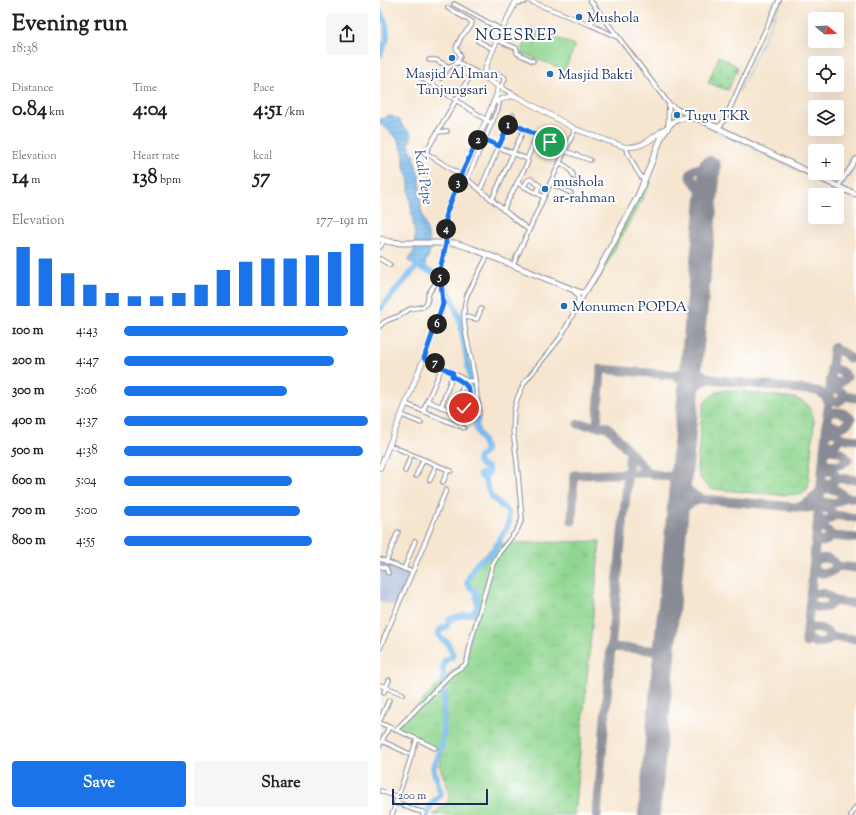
<!DOCTYPE html>
<html lang="en">
<head>
<meta charset="utf-8">
<style>
	body { margin:0; font-family:"Sorts Mill Goudy",serif; background:#f6f6f6; color:#202124; height:100vh; display:flex; flex-direction:column; font-size:15px; white-space:nowrap }
	* { box-sizing:border-box; margin:0 }
	p { font-size:13px; color:#757577 }
	.icon { flex:none; width:22px; height:22px; fill:none; stroke:currentColor; stroke-width:2; stroke-linecap:round; stroke-linejoin:round }
	.map { position:relative; flex:1; overflow:hidden }
	.sheet { display:flex; flex-direction:column; background:#fff; width:380px }
	.sheet>* { flex:none }
	.needle { width:26px; rotate:108deg }
	.controls { position:absolute; left:428px; top:12px; display:grid; gap:8px }
	.controls a { display:grid; place-items:center; width:36px; height:36px; border-radius:4px; background:#fff; box-shadow:0 4px 16px #0002; font-size:20px }
	.scale { position:absolute; left:12px; bottom:10px; width:96px; box-sizing:border-box; padding-left:4px; border:2px solid #1b2f5e; border-top:0; font-size:11px; line-height:14px; white-space:nowrap; color:#1b2f5e; -webkit-text-stroke:3px #fff; paint-order:stroke }
	.pin { position:absolute; display:grid; place-items:center; width:34px; height:34px; color:#fff; margin:-17px; border:2px solid #fff; border-radius:50%; box-shadow:0 1px 4px #0007 }
	.km { position:absolute; width:20px; height:20px; margin:-10px; border-radius:50%; background:#222; color:#fff; font-size:11px; line-height:20px; text-align:center }
	.round { display:grid; place-items:center; flex:none; width:42px; height:42px; border-radius:4px; background:#f6f6f6 }
	.summary { display:flex; align-items:center; justify-content:space-between; height:68px; padding:0 12px }
	h1 { font-size:22px; font-weight:700; line-height:30px }
	.figures { display:grid; grid-template-columns:repeat(3,1fr); gap:6px; height:68px; padding:4px 12px }
	.figures div { display:grid; align-content:center }
	.figures b { font-size:20px; font-weight:700 }
	.figures small { font-size:11px; font-weight:400 }
	.figures p { font-size:11px }
	.chart { height:112px; padding:8px 12px }
	.chart p { display:flex; justify-content:space-between }
	.chart svg { width:100%; height:72px; margin-top:4px; stroke:#1a73e8; stroke-width:6 }
	.action { display:flex; gap:8px; margin-top:auto; padding:8px 12px }
	.action a { flex:1; height:46px; border-radius:4px; background:#1a73e8; color:#fff; font-size:16px; font-weight:700; line-height:46px; text-align:center }
	.action a+a { background:#f6f6f6; color:#202124 }
	ul { padding:0 12px; list-style:none; font-size:13px }
	li { display:grid; grid-template-columns:64px 48px 1fr; align-items:center; height:30px }
	li i { height:10px; border-radius:5px; background:#1a73e8 }
	main { display:flex; flex:1; min-height:0 }
	.map>svg:first-child { display:block }
	.industrial { fill:#bac4de }
	.grass { fill:url(#grass-tufts); stroke:#568277 }
	.cemetery { fill:url(#cemetery-stones); stroke:#568277 }
	.pitch { fill:#90d690; stroke:#568277 }
	.water { fill:url(#water-rules); stroke:#4974a5 }
	.lines { fill:none; stroke-linecap:round; stroke-linejoin:round }
	.stream { stroke:#77b9ec; stroke-width:1 }
	.river { stroke:#77b9ec; stroke-width:6 }
	.taxiway { stroke:#888a96; stroke-width:9 }
	.runway { stroke:#888a96; stroke-width:22 }
	.minor-casing { stroke:#888a96; stroke-width:5.5 }
	.major-casing { stroke:#888a96; stroke-width:6 }
	.highway-casing { stroke:#888a96; stroke-width:7 }
	.minor { stroke:#fff; stroke-width:3.5 }
	.major { stroke:#fff; stroke-width:4.5 }
	.highway { stroke:#fff; stroke-width:5 }
	.route-casing { stroke:#fff; stroke-width:8 }
	.route { stroke:#1a73e8; stroke-width:5 }
	.poi-dot { fill:#1f6fb2; stroke:#fff; stroke-width:1.5 }
	.labels { text-anchor:middle; stroke-width:4; stroke-linejoin:round; paint-order:stroke }
	.poi-label { font-size:14px; fill:#1b2f5e; stroke:#fff; text-anchor:start }
	.water-label { font-size:15px; font-style:italic; fill:#3b5f90; stroke:#fff }
	.quarter-label { font-size:16px; letter-spacing:1px; fill:#1b2f5e; stroke:#fff }
</style>
</head>
<body>
<main>
<section class="sheet">
<div class="summary"><div><h1>Evening run</h1><p>18:38</p></div><a class="round"><svg class="icon" aria-label="share" viewBox="0 0 24 24"><path d="M12 15V3M7 8l5-5 5 5M5 13v7h14v-7"/></svg></a></div>
<div class="figures">
<div><p>Distance</p><b>0.84<small> km</small></b></div>
<div><p>Time</p><b>4:04</b></div>
<div><p>Pace</p><b>4:51<small> /km</small></b></div>
</div>
<div class="figures">
<div><p>Elevation</p><b>14<small> m</small></b></div>
<div><p>Heart rate</p><b>138<small> bpm</small></b></div>
<div><p>kcal</p><b>57</b></div>
</div>
<div class="chart"><p><span>Elevation</span>177–191 m</p>
<svg viewBox="0 0 160 44" preserveAspectRatio="none"><path d="M5 44V8M15 44V15M25 44V24M35 44V31M45 44V36M55 44V38M65 44V38M75 44V36M85 44V31M95 44V22M105 44V17M115 44V15M125 44V15M135 44V13M145 44V11M155 44V6"/></svg>
</div>
<ul>
<li><b>100 m</b>4:43<i style="width:92%"></i></li>
<li><b>200 m</b>4:47<i style="width:86%"></i></li>
<li><b>300 m</b>5:06<i style="width:67%"></i></li>
<li><b>400 m</b>4:37<i style="width:100%"></i></li>
<li><b>500 m</b>4:38<i style="width:98%"></i></li>
<li><b>600 m</b>5:04<i style="width:69%"></i></li>
<li><b>700 m</b>5:00<i style="width:72%"></i></li>
<li><b>800 m</b>4:55<i style="width:77%"></i></li>
</ul>
<div class="action"><a>Save</a><a>Share</a></div>
</section>
<div class="map">
<svg width="476" height="815" viewBox="0 0 476 815">
	<defs>
		<pattern id="grass-tufts" width="24" height="20" patternUnits="userSpaceOnUse"><rect width="24" height="20" fill="#90d690"/><path d="M3 7l-1-3M5 7V3M7 7l1-3M15 17l-1-3M17 17v-4M19 17l1-3" fill="none" stroke="#7cb87f"/></pattern>
		<pattern id="cemetery-stones" width="16" height="16" patternUnits="userSpaceOnUse"><rect width="16" height="16" fill="#90d690"/><path d="M2 7V4a2 2 0 0 1 4 0v3zM10 15v-3a2 2 0 0 1 4 0v3z" fill="#7cb87f"/></pattern>
		<pattern id="water-rules" width="6" height="5" patternUnits="userSpaceOnUse"><rect width="6" height="5" fill="#77b9ec"/><path d="M0 2.5h6" fill="none" stroke="#6197c2"/></pattern>
	</defs>
	<rect width="100%" height="100%" fill="#fff"/>
	<filter id="ink" filterUnits="userSpaceOnUse"><feTurbulence type="fractalNoise" baseFrequency=".025" numOctaves="2"/><feDisplacementMap in="SourceGraphic" scale="8" xChannelSelector="R" yChannelSelector="G"/><feConvolveMatrix kernelMatrix="1 2 1 2 8 2 1 2 1" color-interpolation-filters="sRGB"/></filter>
	<filter id="wash" filterUnits="userSpaceOnUse"><feTurbulence type="fractalNoise" baseFrequency=".012" numOctaves="4" result="noise"/><feDisplacementMap in="SourceGraphic" scale="16" xChannelSelector="R" yChannelSelector="G"/><feGaussianBlur stdDeviation="0.9" result="paint"/><feColorMatrix in="noise" values="0 0 0 0 0 0 0 0 0 0 0 0 0 0 0 0 0 1.4 0 .05"/><feComposite in="paint" operator="in"/></filter>
	<g filter="url(#wash)">
		<rect width="100%" height="100%" fill="#f6e5cf"/>
		<polygon class="industrial" points="0,560 32,572 17,607 0,601"/>
		<g class="grass">
			<polygon points="268,180 271,182 215,286 211,284"/>
			<path d="M 346,390 L 414,398 C 430,404 431,406 434,422 L 428,488 L 425,492 L 421,494 L 399,495 L 332,489 C 323,484 319,478 317,468 L 322,412 L 325,402 L 331,396 L 337,392 Z"/>
			<path d="M 220,541 L 194,815 L 53,815 L 68,802 L 70,793 L 60,767 L 62,751 L 14,727 L 27,716 L 72,671 L 84,664 L 86,660 L 90,635 L 89,632 L 93,623 L 99,604 L 94,600 L 96,596 L 95,592 L 89,586 C 92,572 102,559 111,548 L 115,550 L 119,544 L 140,543 Z"/>
		</g>
		<polygon class="cemetery" points="339,56 358,67 348,90 328,83"/>
		<polygon class="pitch" points="151,28 195,45 185,70 141,53"/>
		<path class="water" d="M 8,115 L 20,120 L 22,126 L 30,132 L 31,136 L 29,145 L 30,149 L 35,156 L 34,159 C 36,167 40,176 40,184 C 40,192 40,200 41,208 C 43,223 57,248 45,262 L 47,270 L 47,271 L 28,261 L 34,251 L 35,237 L 29,191 L 29,179 L 24,168 L 24,154 L 17,138 L 12,134 L 6,128 L 0,124 L 0,119 L 6,118 Z"/>
		<g class="lines">
			<g class="stream">
				<polyline points="359,92 380,48 402,0"/>
				<polyline points="340,131 339,132 423,173 435,178"/>
				<polyline points="453,187 476,201"/>
			</g>
			<g class="river">
				<polyline points="0,12 6,24 7,39 0,55"/>
				<path d="M 37,266 L 62,276 L 79,316 L 98,420 C 97,422 96,424 96,426 C 97,435 114,451 99,457 L 98,461 L 102,466 L 108,468 L 109,473 L 107,475 L 104,473 L 100,475 L 105,480 L 111,496 L 128,512 L 129,522 L 126,529 L 122,535 L 118,543 L 110,555 L 98,562 L 95,566 L 90,575 L 87,583 L 90,587 L 96,591 C 102,620 89,611 70,619 C 68,625 67,628 61,629 L 58,634 L 61,639 L 67,642 L 73,655 L 71,658 L 65,660 L 63,669 L 64,703 L 63,737 L 61,749 L 53,768 L 61,794 L 51,804 L 47,815"/>
				<polyline points="0,309 37,266 38,263"/>
			</g>
			<g class="taxiway">
				<path d="M 327,203 C 324,192 316,185 310,176 C 314,160 341,171 333,188 C 332,190 329,193 327,195"/>
				<path d="M 453,350 C 461,351 464,351 469,358 L 476,359"/>
				<path d="M 312,361 C 317,371 320,375 331,379 L 437,391 C 443,393 446,396 448,402"/>
				<path d="M 293,375 C 305,380 308,383 308,396"/>
				<path d="M 450,380 C 458,384 462,383 467,377 C 463,371 459,369 451,369"/>
				<path d="M 308,396 C 314,385 319,381 331,379"/>
				<polyline points="465,396 476,398"/>
				<path d="M 448,400 C 457,403 459,403 465,396 C 461,390 457,388 450,388"/>
				<path d="M 446,423 C 458,428 463,430 471,419 C 463,411 458,411 447,413"/>
				<polyline points="198,424 228,427 250,452 231,647 217,815"/>
				<path d="M 217,426 L 221,369 L 292,375 C 302,374 308,371 312,361"/>
				<polyline points="461,438 476,440"/>
				<path d="M 445,443 C 452,446 456,445 461,438 C 458,433 453,430 447,432"/>
				<polyline points="250,452 268,473 301,479"/>
				<path d="M 443,462 C 454,467 459,467 468,460 C 462,451 454,448 444,452"/>
				<path d="M 301,471 C 303,486 308,493 322,499"/>
				<path d="M 442,472 C 449,470 454,471 457,478 C 453,484 448,485 442,482"/>
				<polyline points="457,478 476,480"/>
				<polyline points="464,497 476,498"/>
				<path d="M 419,507 C 423,505 427,503 430,501 C 433,498 436,494 439,492 C 448,486 459,489 464,497 C 456,505 448,505 439,499"/>
				<polyline points="454,515 476,518"/>
				<path d="M 438,519 C 445,521 448,522 454,515 C 450,509 447,507 439,509"/>
				<path d="M 297,520 C 303,507 308,503 322,499 L 426,508 L 433,507 L 439,503"/>
				<polyline points="192,521 194,475 268,473"/>
				<polyline points="451,536 476,538"/>
				<path d="M 436,540 C 442,543 447,542 451,536 C 448,529 444,528 437,528"/>
				<path d="M 434,561 C 444,556 451,557 458,566 L 476,568"/>
				<path d="M 433,569 C 442,575 450,575 458,566"/>
				<path d="M 430,595 C 440,591 448,593 454,601 L 476,604"/>
				<path d="M 430,604 C 438,609 448,610 454,601"/>
				<path d="M 427,630 C 437,626 445,628 451,637 L 476,639"/>
				<path d="M 426,639 C 435,644 444,645 451,637"/>
				<polyline points="426,643 454,347"/>
				<polyline points="231,647 284,651"/>
			</g>
			<polyline class="runway" points="269,815 330,167"/>
		</g>
	</g>
	<g filter="url(#ink)">
		<g class="lines">
			<defs>
				<g id="minor">
					<polyline points="147,0 211,25 217,10"/>
					<polyline points="210,0 289,104 297,109 314,117"/>
					<polyline points="135,3 144,2 146,0"/>
					<polyline points="74,4 122,30"/>
					<polyline points="68,8 92,22 91,26 81,37 76,48 80,55 80,57 77,61 77,63"/>
					<polyline points="211,25 239,38"/>
					<polyline points="117,40 136,48 137,50 137,53 153,61"/>
					<polyline points="98,41 113,49"/>
					<polyline points="49,60 56,60 69,67"/>
					<polyline points="93,71 47,150 46,153 87,179 130,215 149,230"/>
					<polyline points="33,72 111,123"/>
					<polyline points="116,74 124,77 125,79 121,87"/>
					<polyline points="61,78 69,67 78,62 106,78"/>
					<polyline points="118,86 137,96"/>
					<polyline points="129,122 170,142"/>
					<polyline points="288,126 289,104"/>
					<polyline points="336,127 341,125 344,121 399,0"/>
					<polyline points="58,132 67,131"/>
					<polyline points="103,139 119,146"/>
					<polyline points="118,147 147,159"/>
					<polyline points="245,147 256,169 264,181"/>
					<polyline points="185,151 210,160"/>
					<path d="M 180,163 C 187,166 191,169 194,177"/>
					<polyline points="87,179 118,109 119,104 117,101"/>
					<polyline points="137,183 164,197"/>
					<polyline points="170,183 191,193"/>
					<polyline points="144,186 148,180 151,179 160,186 156,193"/>
					<polyline points="458,187 476,159"/>
					<polyline points="100,190 133,115"/>
					<polyline points="112,200 144,129"/>
					<polyline points="123,210 148,162 147,159 157,135"/>
					<polyline points="0,247 4,241"/>
					<polyline points="0,259 10,265"/>
					<polyline points="133,265 195,129"/>
					<polyline points="194,291 198,296 198,304"/>
					<polyline points="85,317 97,319 101,309"/>
					<path d="M 0,326 C 5,319 12,319 19,316 C 23,314 26,311 30,309 C 35,307 41,309 45,305 C 49,301 47,297 49,293 C 49,292 59,279 60,278"/>
					<polyline points="44,358 62,367 87,381 95,381"/>
					<path d="M 47,401 L 90,418 L 92,414 L 91,412 L 85,410 L 84,408 C 85,404 88,400 89,395 C 91,385 79,380 72,375"/>
					<polyline points="26,404 84,428"/>
					<polyline points="61,407 73,374"/>
					<polyline points="43,411 62,367"/>
					<polyline points="74,412 84,383"/>
					<path d="M 99,414 C 97,399 96,383 93,368 C 89,344 79,319 87,295 L 108,255"/>
					<polyline points="22,415 41,423"/>
					<polyline points="9,445 71,471"/>
					<polyline points="25,471 31,455"/>
					<polyline points="36,476 43,460"/>
					<polyline points="50,480 56,465"/>
					<polyline points="63,482 68,470"/>
					<polyline points="0,559 30,571"/>
					<polyline points="6,562 18,532"/>
					<polyline points="0,566 6,568 8,573"/>
					<polyline points="24,569 35,541"/>
					<polyline points="0,648 46,540 66,490"/>
					<polyline points="0,685 23,694"/>
					<polyline points="4,692 9,680"/>
					<polyline points="0,720 9,700"/>
					<polyline points="0,723 37,739 55,748"/>
					<polyline points="16,730 61,684 72,673 85,665 87,661 91,641 113,564 119,553 137,530 142,519 137,463 133,430 134,411 137,399 144,383 180,338 206,291"/>
					<polyline points="2,741 32,755"/>
					<polyline points="0,745 9,727"/>
					<polyline points="1,791 18,797"/>
					<path d="M 16,802 C 23,805 26,806 32,809 C 36,811 39,811 43,812 L 43,815"/>
					<polyline points="12,815 37,739"/>
					<polyline points="471,815 476,807"/>
				</g>
				<g id="major">
					<path d="M 113,103 L 130,96 L 140,98 L 195,129 L 245,147 C 265,148 271,138 286,128"/>
					<path d="M 0,468 L 44,358 L 61,312 L 63,300 L 60,270 L 66,243 L 66,214 L 81,175 L 106,121 L 117,94 L 118,86 C 113,83 106,80 105,74 C 103,66 131,11 137,0"/>
				</g>
				<polyline id="highway" points="0,239 10,242 22,243 75,243 91,248 201,293 205,292 217,273 258,196 282,136 291,123 297,120 306,117 319,119 344,131 465,190 476,194"/>
			</defs>
			<use href="#minor" class="minor-casing"/>
			<use href="#major" class="major-casing"/>
			<use href="#highway" class="highway-casing"/>
			<use href="#minor" class="minor"/>
			<use href="#major" class="major"/>
			<use href="#highway" class="highway"/>
		</g>
	</g>
	<g class="lines" filter="url(#ink)">
		<defs>
			<path id="route" d="M 84,408 C 85,404 88,400 89,395 C 91,385 79,380 72,376 L 73,373 L 44,358 L 63,304 L 60,270 L 66,243 L 66,214 L 81,175 L 99,137 L 119,146 L 130,122 L 170,142"/>
		</defs>
		<use href="#route" class="route-casing"/>
		<use href="#route" class="route"/>
	</g>
	<g class="poi-dot">
		<circle cx="199" cy="17" r="4"/>
		<circle cx="72" cy="58" r="4"/>
		<circle cx="170" cy="74" r="4"/>
		<circle cx="297" cy="115" r="4"/>
		<circle cx="165" cy="189" r="4"/>
		<circle cx="184" cy="306" r="4"/>
	</g>
	<g class="labels">
		<g class="poi-label">
			<text x="207" y="22">Mushola</text>
			<text x="72" y="78" text-anchor="middle">Masjid Al Iman<tspan x="72" dy="16">Tanjungsari</tspan></text>
			<text x="178" y="79">Masjid Bakti</text>
			<text x="305" y="120">Tugu TKR</text>
			<text x="173" y="186">mushola<tspan x="173" dy="16">ar-rahman</tspan></text>
			<text x="192" y="311">Monumen POPDA</text>
		</g>
		<g class="water-label">
			<text transform="translate(44 177) rotate(81)" y="5">Kali Pepe</text>
		</g>
		<g class="quarter-label">
			<text x="136" y="40">NGESREP</text>
		</g>
	</g>
</svg>
<div class="controls">
<a><svg class="needle" viewBox="-14 -14 28 28"><path d="M0-13l5 13h-10z" fill="#e53935"/><path d="M0 13l5-13h-10z" fill="#757577"/></svg></a>
<a><svg class="icon" aria-label="locate" viewBox="0 0 24 24"><circle cx="12" cy="12" r="6"/><path d="M12 2v4M12 18v4M2 12h4M18 12h4"/></svg></a>
<a><svg class="icon" aria-label="layers" viewBox="0 0 24 24"><path d="M12 4l9 5-9 5-9-5zM3 14l9 5 9-5"/></svg></a>
<a>+</a>
<a>−</a>
</div>
<div class="scale">200 m</div>
<div class="pin" style="left:170px;top:142px;background:#1e9e55"><svg class="icon" aria-label="arrive" viewBox="0 0 24 24"><path d="M6 21V4h12l-3 4 3 4H6"/></svg></div>
<div class="pin" style="left:84px;top:408px;background:#d93025"><svg class="icon" aria-label="check" viewBox="0 0 24 24"><path d="M5 12l5 5 9-10"/></svg></div>
<b class="km" style="left:128px;top:125px">1</b>
<b class="km" style="left:98px;top:140px">2</b>
<b class="km" style="left:78px;top:183px">3</b>
<b class="km" style="left:66px;top:229px">4</b>
<b class="km" style="left:60px;top:277px">5</b>
<b class="km" style="left:57px;top:324px">6</b>
<b class="km" style="left:55px;top:363px">7</b>
</div>
</main>
</body>
</html>
